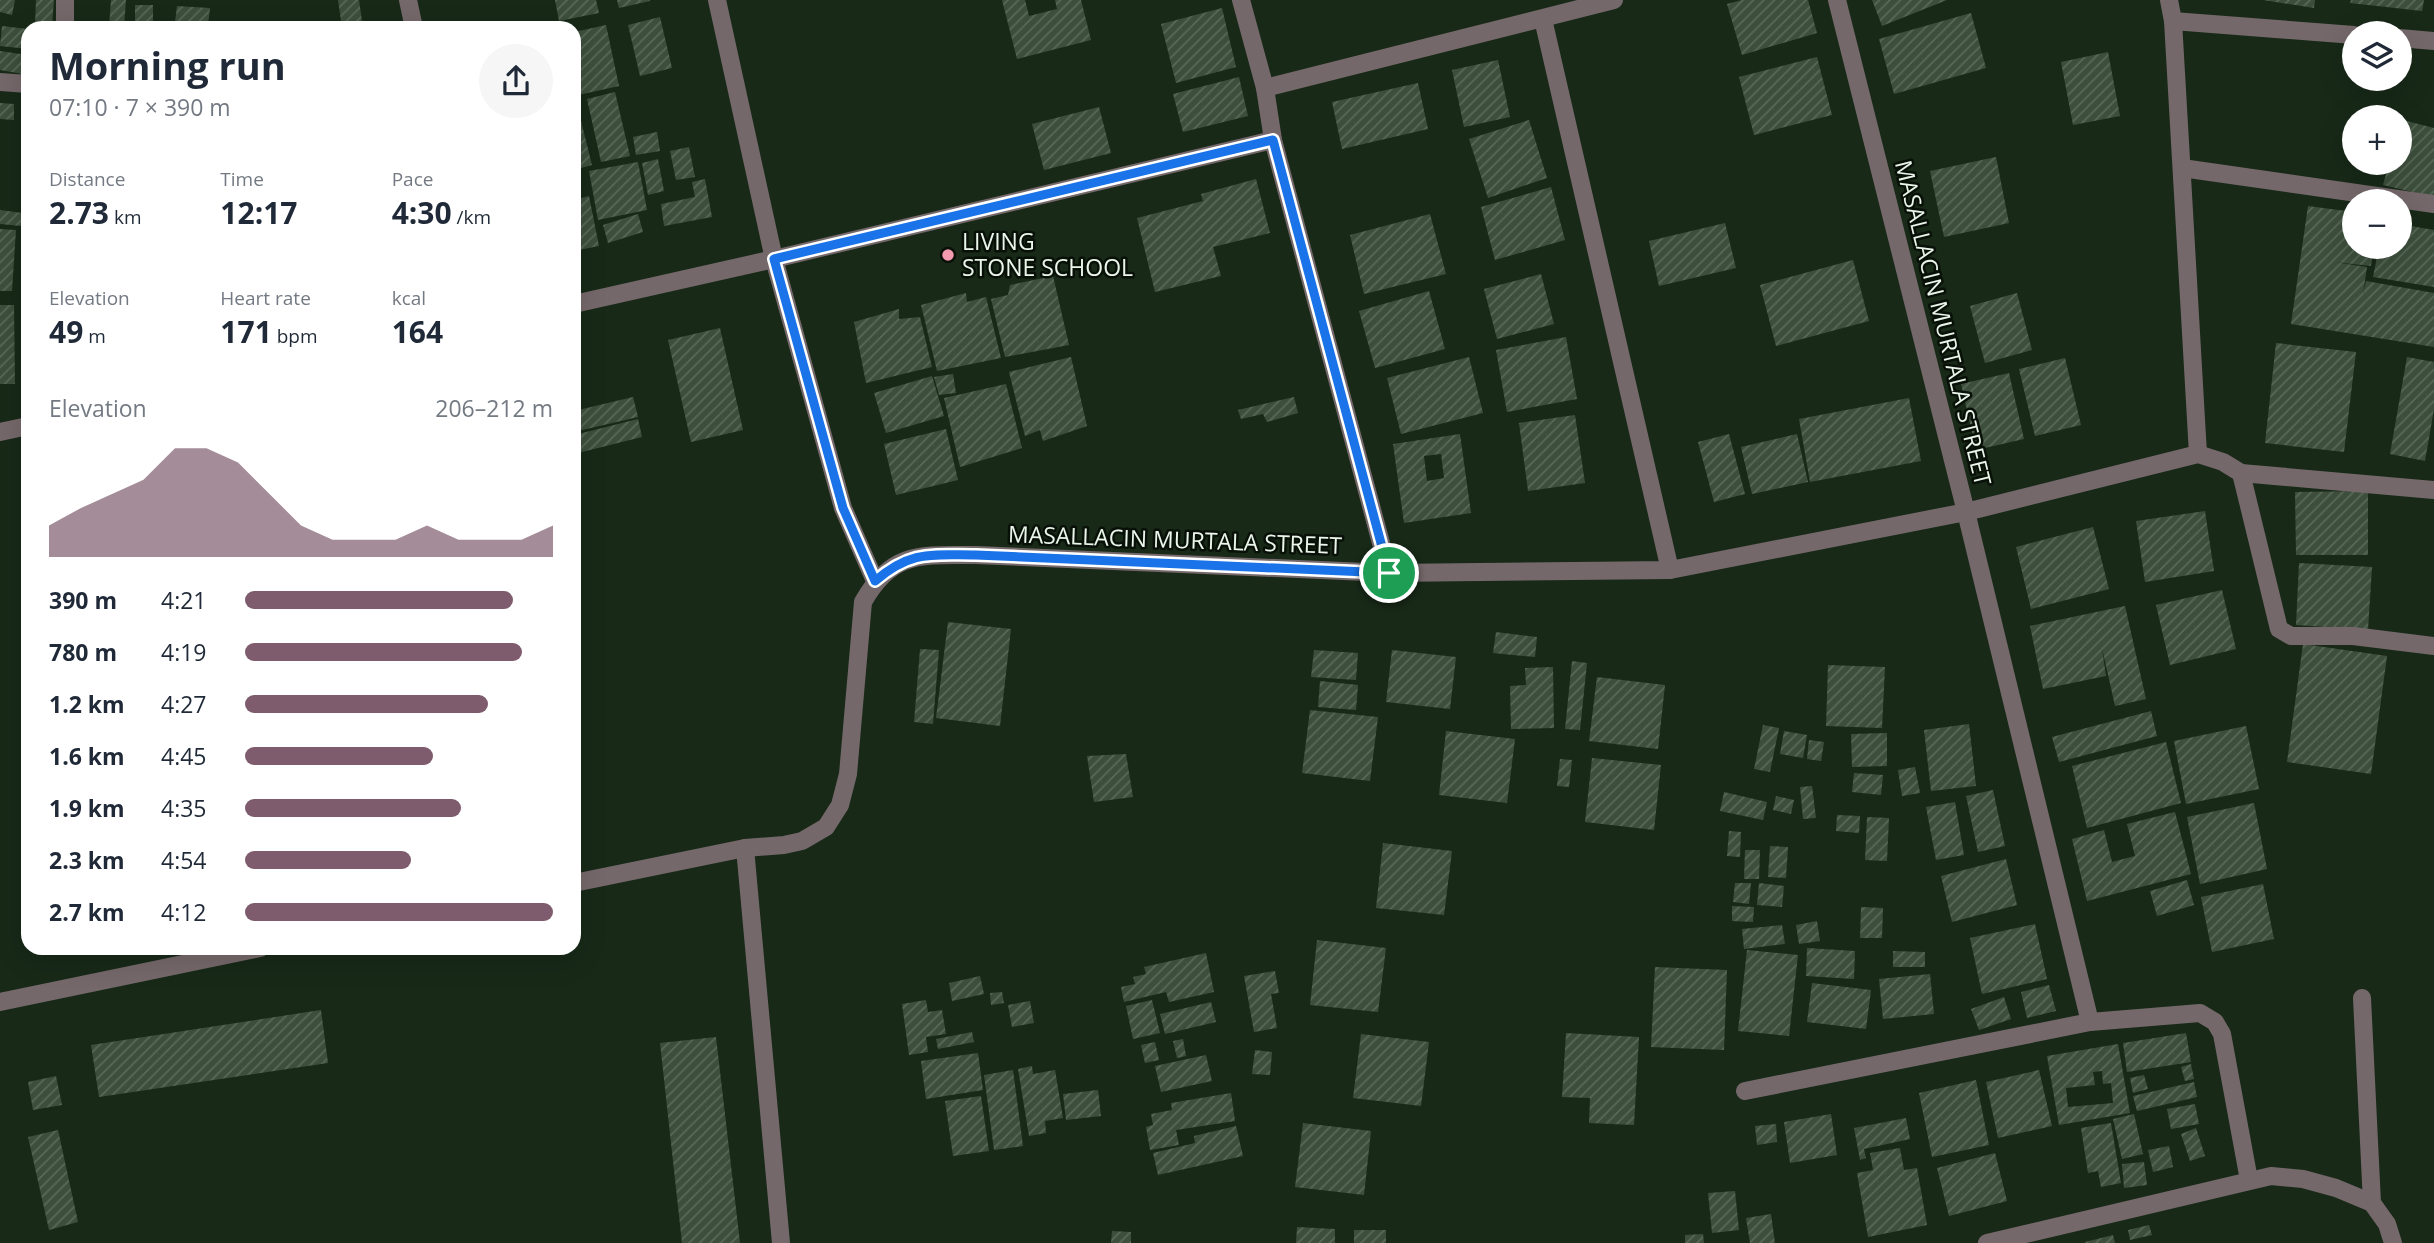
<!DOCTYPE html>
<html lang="en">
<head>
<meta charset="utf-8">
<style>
	body { margin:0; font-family:"Open Sans",sans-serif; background:#f6f6f7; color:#1f2937; height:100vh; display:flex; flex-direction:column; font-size:26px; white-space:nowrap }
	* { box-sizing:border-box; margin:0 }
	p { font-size:23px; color:#747a83 }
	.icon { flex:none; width:38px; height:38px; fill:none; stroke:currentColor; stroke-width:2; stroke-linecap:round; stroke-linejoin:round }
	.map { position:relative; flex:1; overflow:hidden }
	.panel { position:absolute; left:21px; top:21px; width:560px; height:934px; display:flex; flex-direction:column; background:#fff; border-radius:21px; box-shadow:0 7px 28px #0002 }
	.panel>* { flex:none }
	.fabs { position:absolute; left:2342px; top:21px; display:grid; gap:14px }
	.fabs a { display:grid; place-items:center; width:70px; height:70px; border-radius:50%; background:#fff; box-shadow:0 7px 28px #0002; font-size:35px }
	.pin { position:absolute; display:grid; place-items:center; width:60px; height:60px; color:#fff; margin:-30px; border:4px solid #fff; border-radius:50%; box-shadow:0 2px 7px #0007 }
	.round { display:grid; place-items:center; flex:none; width:74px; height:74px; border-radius:37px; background:#f6f6f7 }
	.overview { display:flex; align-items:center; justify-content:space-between; height:119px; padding:0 28px }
	h1 { font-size:38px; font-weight:700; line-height:52px }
	.metrics { display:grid; grid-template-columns:repeat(3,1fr); gap:10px; height:119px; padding:7px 28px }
	.metrics div { display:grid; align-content:center }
	.metrics b { font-size:30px; font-weight:700 }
	.metrics small { font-size:19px; font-weight:400 }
	.metrics p { font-size:19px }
	.chart { height:196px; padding:14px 28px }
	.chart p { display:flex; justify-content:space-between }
	.chart svg { width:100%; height:126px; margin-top:7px; fill:#7e5c6d; opacity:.7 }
	ul { padding:0 28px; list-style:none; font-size:23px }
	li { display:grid; grid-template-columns:112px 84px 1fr; align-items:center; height:52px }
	li i { height:18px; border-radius:9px; background:#7e5c6d }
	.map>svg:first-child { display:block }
	.building { fill:url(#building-hatch); fill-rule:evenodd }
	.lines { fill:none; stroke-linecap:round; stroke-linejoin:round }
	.minor { stroke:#75686b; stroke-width:18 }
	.tertiary { stroke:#75686b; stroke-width:18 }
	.route-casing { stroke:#fff; stroke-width:14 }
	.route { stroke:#1a73e8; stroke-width:9 }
	.poi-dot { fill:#f29aae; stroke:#081008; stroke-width:2.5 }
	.labels { text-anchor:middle; stroke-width:5; stroke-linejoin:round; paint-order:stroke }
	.poi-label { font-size:23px; fill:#ebf6eb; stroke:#081008; text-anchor:start }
	.street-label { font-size:23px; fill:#ebf6eb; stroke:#081008 }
</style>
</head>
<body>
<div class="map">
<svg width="2434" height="1243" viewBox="0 0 2434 1243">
	<defs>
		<pattern id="building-hatch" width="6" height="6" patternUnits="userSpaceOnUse" patternTransform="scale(1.75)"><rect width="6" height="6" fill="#3d4f3c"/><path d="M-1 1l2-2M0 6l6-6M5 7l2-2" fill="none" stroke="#596958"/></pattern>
	</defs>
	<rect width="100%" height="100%" fill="#182918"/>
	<g class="building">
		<polygon points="0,0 15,0 12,15 0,12"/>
		<polygon points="36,0 54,0 52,25 35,24"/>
		<polygon points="111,0 126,0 124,27 109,26"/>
		<polygon points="338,0 359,0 363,28 342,28"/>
		<polygon points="555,0 596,0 599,13 559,21"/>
		<polygon points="617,0 650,0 650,1 619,8"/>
		<polygon points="1002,0 1025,0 1029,16 1057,9 1055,0 1081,0 1091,40 1017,59"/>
		<polygon points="1742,0 1808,0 1817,33 1742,55 1727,4"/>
		<polygon points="1872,0 1947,0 1882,26"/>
		<polygon points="2263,0 2315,0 2314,8"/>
		<polygon points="2351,0 2424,0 2422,11 2350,3"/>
		<rect x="135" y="5" width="18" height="23"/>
		<polygon points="177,6 210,8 208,25 175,22"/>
		<polygon points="1222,8 1236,67 1176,83 1161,24"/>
		<polygon points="1971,13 1986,68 1894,94 1879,39"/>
		<polygon points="660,17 672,68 640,76 628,25"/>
		<polygon points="606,25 619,86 574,96 574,32"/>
		<polygon points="2,26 28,29 28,49 0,46"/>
		<polygon points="0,51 28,55 28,75 0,70"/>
		<polygon points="2108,52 2120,116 2073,125 2061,62"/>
		<polygon points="1817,57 1832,115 1754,135 1739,77"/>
		<polygon points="1498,60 1510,117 1464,127 1452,70"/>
		<polygon points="1239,77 1248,116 1183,132 1173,94"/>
		<polygon points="1418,83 1428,129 1342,149 1332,102"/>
		<polygon points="615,92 630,156 601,162 587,99"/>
		<polygon points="0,103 14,104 14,120 0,119"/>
		<polygon points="577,105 592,165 574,170 574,106"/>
		<polygon points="1099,107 1111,153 1044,170 1032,124"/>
		<polygon points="2399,119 2434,128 2434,197 2383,185 2389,163 2399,163"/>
		<polygon points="1529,120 1547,178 1488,198 1469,139"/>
		<polygon points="657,132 660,151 636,155 633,137"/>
		<polygon points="689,147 695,177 676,180 670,151"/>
		<polygon points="1996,157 2009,223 1944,237 1930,171"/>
		<polygon points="658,159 664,191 648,195 642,163"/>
		<polygon points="638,162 647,210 598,220 589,171"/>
		<polygon points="705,179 712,217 664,226 661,204 695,197 692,182"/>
		<polygon points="1256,179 1270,233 1213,247 1221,276 1155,292 1137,218 1203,201 1201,194"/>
		<polygon points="1551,187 1565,240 1495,260 1481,207"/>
		<polygon points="589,196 599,246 574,251 574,200"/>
		<polygon points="2308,206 2354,212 2354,247 2374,247 2371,266 2334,262 2367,267 2363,294 2366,281 2434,293 2434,347 2291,324"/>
		<polygon points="0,210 23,213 21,226 0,224"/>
		<polygon points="638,214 643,232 608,243 603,225"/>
		<polygon points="1430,214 1446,274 1364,294 1350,235"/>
		<polygon points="1725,223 1736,268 1659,286 1649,241"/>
		<polygon points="2399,224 2434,230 2434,287 2373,277 2379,247 2399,247"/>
		<polygon points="0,229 16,230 12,291 0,291"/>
		<polygon points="1853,260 1869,321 1776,346 1760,285"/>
		<polygon points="1541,274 1554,324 1497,339 1484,289"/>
		<polygon points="1053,276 1069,345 1005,357 991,299 1008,295 1010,285"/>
		<polygon points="1429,291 1445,349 1375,368 1359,311"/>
		<polygon points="966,293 967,302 986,297 1001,358 937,371 921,305"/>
		<polygon points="2017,293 2032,350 1985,363 1970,306"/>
		<polygon points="0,305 14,305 15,384 0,384"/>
		<polygon points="899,309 899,319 920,317 932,367 866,383 854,322"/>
		<polygon points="720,328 743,430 691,442 668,340"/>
		<polygon points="1566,337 1577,399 1507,412 1496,350"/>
		<polygon points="2276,343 2356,352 2344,452 2265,443"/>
		<polygon points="1071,357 1087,426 1043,441 1040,430 1025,436 1009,372"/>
		<polygon points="1469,357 1483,413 1401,434 1387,378"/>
		<polygon points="2407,357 2434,362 2434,409 2425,461 2390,454"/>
		<polygon points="2065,358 2081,425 2035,436 2019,369"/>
		<polygon points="2009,373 2024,439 1976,450 1961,384"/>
		<polygon points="953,374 956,393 939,395 934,377"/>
		<polygon points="932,376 944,416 886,433 874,393"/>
		<polygon points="1006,384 1022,448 960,467 944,398"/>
		<polygon points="633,397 638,417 574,432 574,411"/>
		<polygon points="1294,397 1298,413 1267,422 1263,414 1241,419 1238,410"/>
		<polygon points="1909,398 1921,461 1810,482 1799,419"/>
		<polygon points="1575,415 1585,483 1528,491 1519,423"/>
		<polygon points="638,419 642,437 574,454 574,435"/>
		<polygon points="946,429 958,480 896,495 884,444"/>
		<path d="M 1460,434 L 1471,513 L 1404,523 L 1393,444 ZM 1441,454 L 1444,478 L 1427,481 L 1424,456 Z"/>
		<polygon points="1729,434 1745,494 1714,502 1698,442"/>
		<polygon points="1797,434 1808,482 1752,494 1741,447"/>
		<polygon points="2368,491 2368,555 2296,555 2295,492"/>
		<polygon points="2205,511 2214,571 2145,582 2136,521"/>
		<polygon points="2093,527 2109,589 2031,609 2016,547"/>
		<polygon points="2299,563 2372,567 2368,630 2296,625"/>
		<polygon points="2222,590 2236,649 2170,665 2156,605"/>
		<polygon points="2125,606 2146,699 2115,706 2102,648 2106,676 2043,689 2030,626"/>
		<polygon points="948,622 1011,629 1000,726 936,718"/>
		<polygon points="1496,632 1537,637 1535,657 1493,653"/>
		<polygon points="2303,644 2387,656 2371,774 2287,762"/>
		<polygon points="920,649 939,650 933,724 914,722"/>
		<polygon points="1314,650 1358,653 1356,680 1311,677"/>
		<polygon points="1392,650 1456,657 1450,709 1386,702"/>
		<polygon points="1572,661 1587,663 1580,730 1565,729"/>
		<polygon points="1828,665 1885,667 1882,728 1826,726"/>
		<polygon points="1553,667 1554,728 1511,729 1510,686 1526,685 1525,668"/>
		<polygon points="1597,677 1665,685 1658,749 1589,741"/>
		<polygon points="1320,681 1358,685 1356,710 1318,707"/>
		<polygon points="1310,710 1378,717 1370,781 1302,773"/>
		<polygon points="2151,711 2157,736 2059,762 2052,737"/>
		<polygon points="1969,724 1976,786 1931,791 1924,730"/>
		<polygon points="1763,725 1779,728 1770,772 1754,769"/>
		<polygon points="2246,726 2259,789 2186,804 2174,741"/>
		<polygon points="1446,731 1515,739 1507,803 1439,795"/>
		<polygon points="1784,731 1807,735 1803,758 1780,754"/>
		<polygon points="1887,733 1887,766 1852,767 1851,734"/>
		<polygon points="1809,740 1824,742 1821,761 1807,759"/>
		<polygon points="2166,742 2181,803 2087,828 2072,766"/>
		<polygon points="1126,754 1133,797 1094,802 1087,756"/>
		<polygon points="1592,758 1661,765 1654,830 1585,822"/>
		<polygon points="1560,759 1572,760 1569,787 1557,786"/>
		<polygon points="1915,767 1920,793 1902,796 1898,770"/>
		<polygon points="1854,773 1883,775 1881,795 1852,792"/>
		<polygon points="1812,786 1816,818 1803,819 1800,787"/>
		<polygon points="1993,790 2005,846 1978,852 1966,796"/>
		<polygon points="1724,792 1767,802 1763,820 1720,811"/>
		<polygon points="1776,796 1794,800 1791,814 1773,810"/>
		<polygon points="1955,802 1964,855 1936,860 1926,807"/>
		<polygon points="2254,803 2267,869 2200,884 2187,817"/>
		<polygon points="2175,812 2191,874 2087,901 2072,839 2104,830 2112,862 2135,856 2127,824"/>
		<polygon points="1837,815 1860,816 1859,833 1836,831"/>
		<polygon points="1867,817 1889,818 1887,861 1865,860"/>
		<polygon points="1729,831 1741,832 1740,857 1727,856"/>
		<polygon points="1383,843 1452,851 1444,915 1376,908"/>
		<polygon points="1770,846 1788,847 1786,878 1768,877"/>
		<polygon points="1745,850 1760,850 1759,879 1744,879"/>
		<polygon points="2006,859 2017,905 1952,922 1941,876"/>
		<polygon points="2187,880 2194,905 2157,916 2150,891"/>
		<polygon points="1735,883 1751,883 1749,904 1733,902"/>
		<polygon points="1759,883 1784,886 1782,907 1757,905"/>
		<polygon points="2263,884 2274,939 2212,952 2201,897"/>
		<polygon points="1732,906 1754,907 1753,922 1732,921"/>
		<polygon points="1861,907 1883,908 1882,938 1860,938"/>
		<polygon points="1817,921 1820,941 1799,944 1796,925"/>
		<polygon points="2035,924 2047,979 1982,994 1970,938"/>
		<polygon points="1782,925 1785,944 1744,949 1742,929"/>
		<polygon points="1317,940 1386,948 1378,1012 1310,1005"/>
		<polygon points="1807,948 1855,951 1854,979 1806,976"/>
		<polygon points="1747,950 1798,955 1789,1036 1738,1031"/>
		<polygon points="1893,951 1925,952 1925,967 1893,967"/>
		<polygon points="1206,953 1214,992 1169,1002 1166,992 1124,1002 1121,987 1135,984 1133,977 1146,974 1144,967"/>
		<polygon points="1655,967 1727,970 1724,1050 1651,1047"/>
		<polygon points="1275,971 1279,993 1271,994 1277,1028 1254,1032 1244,976"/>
		<polygon points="1930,974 1934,1014 1883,1019 1879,979"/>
		<polygon points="980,976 984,994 952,1001 949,983"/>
		<polygon points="1812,983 1871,990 1866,1029 1807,1022"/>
		<polygon points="2049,985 2056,1011 2027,1018 2021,992"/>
		<polygon points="1002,992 1004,1003 991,1005 990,993"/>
		<polygon points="2004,997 2011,1019 1979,1030 1971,1009"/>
		<polygon points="926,1000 928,1012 942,1010 946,1034 926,1037 928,1052 909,1055 902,1004"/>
		<polygon points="1152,1000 1160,1033 1133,1039 1126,1006"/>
		<polygon points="1030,1001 1034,1023 1012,1027 1008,1005"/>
		<polygon points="1211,1002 1216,1022 1165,1034 1160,1014"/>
		<polygon points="321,1010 328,1063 99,1097 91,1045"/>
		<polygon points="972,1032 974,1042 938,1049 936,1039"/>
		<polygon points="1566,1033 1639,1037 1634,1125 1589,1123 1590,1098 1562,1097"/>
		<polygon points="2186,1033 2191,1062 2127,1072 2123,1043"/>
		<polygon points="1361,1034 1429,1042 1421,1106 1353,1098"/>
		<polygon points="716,1037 740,1243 682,1243 660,1043"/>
		<polygon points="1183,1039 1186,1056 1177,1058 1173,1041"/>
		<polygon points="1155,1042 1159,1060 1145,1063 1141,1045"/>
		<path d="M 2118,1044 L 2130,1113 L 2059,1125 L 2047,1056 ZM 2102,1071 L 2103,1084 L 2111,1083 L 2113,1103 L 2068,1107 L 2066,1088 L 2095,1085 L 2093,1072 Z"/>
		<polygon points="1255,1050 1272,1052 1270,1075 1252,1074"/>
		<polygon points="978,1053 983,1090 926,1099 921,1061"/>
		<polygon points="1206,1055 1212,1081 1161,1092 1155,1066"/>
		<polygon points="2191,1064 2194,1079 2185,1081 2181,1067"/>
		<polygon points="1032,1066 1033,1074 1055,1070 1063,1118 1045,1121 1046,1133 1029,1136 1018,1069"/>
		<polygon points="1013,1070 1023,1146 994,1150 984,1075"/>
		<polygon points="2039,1070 2052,1126 1998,1138 1986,1082"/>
		<polygon points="2144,1075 2148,1089 2133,1093 2130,1078"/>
		<polygon points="56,1076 62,1105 33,1110 28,1082"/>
		<polygon points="1976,1080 1989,1145 1932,1157 1919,1093"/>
		<polygon points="2194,1082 2197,1097 2137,1111 2133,1096"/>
		<polygon points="1098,1090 1101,1116 1066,1120 1063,1094"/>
		<polygon points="1231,1093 1235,1121 1176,1130 1179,1145 1150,1150 1146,1127 1153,1125 1151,1114 1172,1110 1171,1103"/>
		<polygon points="981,1096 989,1151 953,1156 945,1101"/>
		<polygon points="2195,1104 2199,1124 2171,1129 2167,1109"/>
		<polygon points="1831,1114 1837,1155 1790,1163 1784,1122"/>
		<polygon points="2134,1114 2143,1154 2122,1159 2113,1119"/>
		<polygon points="1906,1118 1910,1139 1864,1149 1866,1158 1860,1160 1854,1128"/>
		<polygon points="1303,1123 1371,1131 1364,1195 1295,1187"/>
		<polygon points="2111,1123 2121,1183 2101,1187 2098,1171 2088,1173 2081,1128"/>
		<polygon points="1776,1124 1777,1142 1757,1145 1755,1126"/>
		<polygon points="1236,1126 1243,1156 1158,1175 1153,1153 1195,1143 1194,1136"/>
		<polygon points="2196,1128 2205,1156 2190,1161 2181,1134"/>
		<polygon points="58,1130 78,1222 49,1230 28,1137"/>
		<polygon points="2169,1146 2173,1167 2153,1172 2148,1150"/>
		<polygon points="1900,1148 1904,1170 1917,1168 1927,1225 1868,1237 1857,1173 1873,1170 1870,1153"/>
		<polygon points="1995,1153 2007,1201 1949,1216 1937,1168"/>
		<polygon points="2144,1162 2147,1185 2124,1188 2122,1164"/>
		<polygon points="1735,1191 1739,1230 1712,1233 1708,1193"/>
		<polygon points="1771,1214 1775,1243 1750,1243 1746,1218"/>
		<polygon points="2149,1225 2152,1235 2130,1240 2128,1230"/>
		<polygon points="1297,1227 1335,1229 1335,1243 1296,1243"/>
		<rect x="1354" y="1230" width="32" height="13"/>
		<polygon points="1112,1231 1131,1232 1131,1243 1111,1243"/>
		<polygon points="1703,1234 1704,1243 1685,1243 1685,1235"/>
		<polygon points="2113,1235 2115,1243 2086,1243 2085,1242"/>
	</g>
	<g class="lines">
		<g class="minor">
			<polyline points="408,0 414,28"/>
			<polyline points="717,0 774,259 843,508 875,581"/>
			<polyline points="1241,0 1265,88 1273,140 1389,573"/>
			<polyline points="2169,0 2173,21 2198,454"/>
			<polyline points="1543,19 1670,570"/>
			<polyline points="2173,21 2354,35"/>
			<polyline points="65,28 65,0"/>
			<polyline points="2399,38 2434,41"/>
			<polyline points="0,82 28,84"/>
			<polyline points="1265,88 1614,0"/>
			<polyline points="2182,168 2434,204"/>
			<polyline points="574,304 774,259 1273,140"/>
			<polyline points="0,432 28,426"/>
			<polyline points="2241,473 2279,629 2291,636 2353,636 2434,646"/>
			<polyline points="2362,998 2372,1203"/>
			<polyline points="2090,1022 1966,512 2198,454 2223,462 2241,473 2434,490"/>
			<polyline points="1745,1091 2090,1022 2200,1013 2215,1022 2222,1034 2249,1180"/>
		</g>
		<g class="tertiary">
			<polyline points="745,848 781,1243"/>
			<path d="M 574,883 L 745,848 L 784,845 L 802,841 L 826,827 L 840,805 L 848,774 L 863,602 C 892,550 922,555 976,555 L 1389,573 L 1670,570 L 1966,512 L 1837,0"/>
			<polyline points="0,1002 260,948"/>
			<polyline points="1987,1243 2271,1176 2303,1179 2336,1188 2372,1203 2387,1224 2393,1243"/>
		</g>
	</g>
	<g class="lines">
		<defs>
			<path id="route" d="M 1273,140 L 1389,573 L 976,555 C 931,555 911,550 875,581 L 843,508 L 774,259 Z"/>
		</defs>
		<use href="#route" class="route-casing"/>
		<use href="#route" class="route"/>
	</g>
	<circle class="poi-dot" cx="948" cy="255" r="7"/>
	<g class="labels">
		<g class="poi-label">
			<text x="962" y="250">LIVING<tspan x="962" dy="26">STONE SCHOOL</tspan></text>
		</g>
		<g class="street-label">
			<text transform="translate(1943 323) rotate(76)" y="8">MASALLACIN MURTALA STREET</text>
			<text transform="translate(1175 540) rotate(2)" y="8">MASALLACIN MURTALA STREET</text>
		</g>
	</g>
</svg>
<div class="fabs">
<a><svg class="icon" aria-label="layers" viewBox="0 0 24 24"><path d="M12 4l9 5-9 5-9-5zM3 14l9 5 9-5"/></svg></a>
<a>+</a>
<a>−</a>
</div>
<div class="pin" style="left:1389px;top:573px;background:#1e9e55"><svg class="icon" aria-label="arrive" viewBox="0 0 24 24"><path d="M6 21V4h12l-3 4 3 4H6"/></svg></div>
<section class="panel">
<div class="overview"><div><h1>Morning run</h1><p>07:10 · 7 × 390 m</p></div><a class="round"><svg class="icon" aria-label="share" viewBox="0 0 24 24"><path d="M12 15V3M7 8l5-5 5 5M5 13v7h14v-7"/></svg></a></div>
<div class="metrics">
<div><p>Distance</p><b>2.73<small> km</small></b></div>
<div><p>Time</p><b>12:17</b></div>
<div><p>Pace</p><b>4:30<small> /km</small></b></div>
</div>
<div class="metrics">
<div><p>Elevation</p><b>49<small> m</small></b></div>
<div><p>Heart rate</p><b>171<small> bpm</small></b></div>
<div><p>kcal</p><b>164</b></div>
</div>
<div class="chart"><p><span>Elevation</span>206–212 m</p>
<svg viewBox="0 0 160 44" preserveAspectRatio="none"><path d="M0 44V33L10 27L20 22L30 17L40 6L50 6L60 11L70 22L80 33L90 38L100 38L110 38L120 33L130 38L140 38L150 38L160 33V44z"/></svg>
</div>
<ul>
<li><b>390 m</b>4:21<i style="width:87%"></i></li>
<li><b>780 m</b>4:19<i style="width:90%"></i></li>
<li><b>1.2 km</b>4:27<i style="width:79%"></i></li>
<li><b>1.6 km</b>4:45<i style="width:61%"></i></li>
<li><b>1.9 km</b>4:35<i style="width:70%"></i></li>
<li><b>2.3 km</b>4:54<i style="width:54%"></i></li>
<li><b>2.7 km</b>4:12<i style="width:100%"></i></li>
</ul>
</section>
</div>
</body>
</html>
